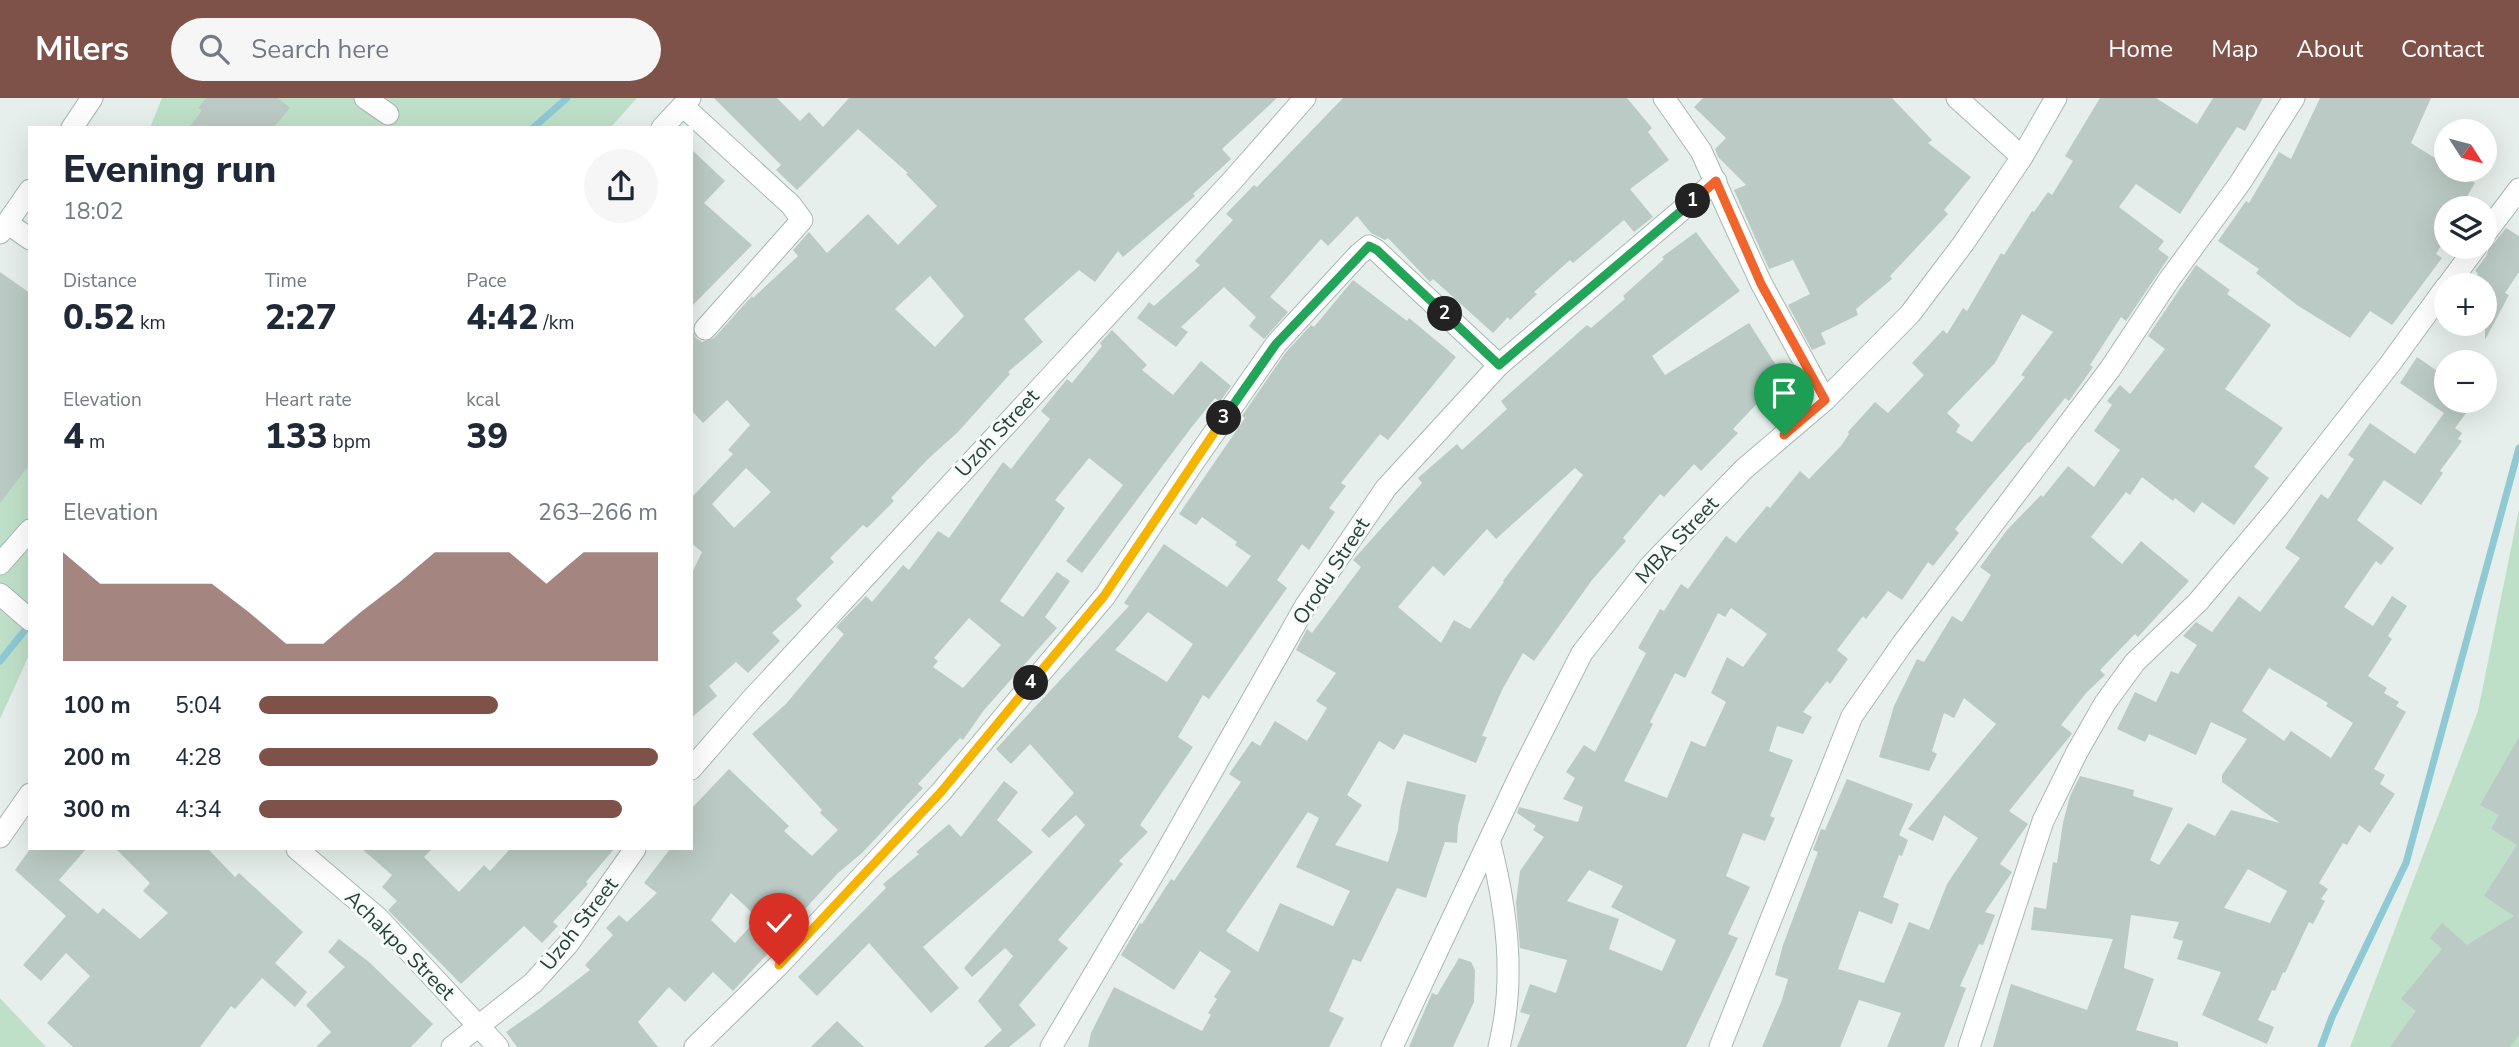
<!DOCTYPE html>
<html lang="en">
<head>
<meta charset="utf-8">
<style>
	body { margin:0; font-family:"Nunito Sans",sans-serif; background:#f6f6f7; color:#1f2937; height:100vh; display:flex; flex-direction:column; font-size:26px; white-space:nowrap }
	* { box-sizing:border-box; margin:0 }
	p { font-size:23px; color:#747a83 }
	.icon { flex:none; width:38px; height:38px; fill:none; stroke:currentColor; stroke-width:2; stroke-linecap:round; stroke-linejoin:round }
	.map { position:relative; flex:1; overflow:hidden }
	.details { position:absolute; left:28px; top:28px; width:665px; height:724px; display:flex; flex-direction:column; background:#fff; border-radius:0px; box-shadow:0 7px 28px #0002 }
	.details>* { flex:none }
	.needle { width:46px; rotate:126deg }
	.buttons { position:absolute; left:2434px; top:21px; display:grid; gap:14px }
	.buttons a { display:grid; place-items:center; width:63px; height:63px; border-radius:50%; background:#fff; box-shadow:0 7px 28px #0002; font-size:35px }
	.pin { position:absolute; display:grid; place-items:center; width:60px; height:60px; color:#fff; margin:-72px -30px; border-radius:50% 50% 50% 0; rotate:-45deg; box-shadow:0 0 7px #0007 }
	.pin .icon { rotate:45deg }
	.km { position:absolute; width:35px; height:35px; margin:-18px; border-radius:50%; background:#222; color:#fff; font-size:19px; line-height:35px; text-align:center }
	.round { display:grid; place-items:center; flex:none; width:74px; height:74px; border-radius:37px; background:#f6f6f7 }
	.overview { display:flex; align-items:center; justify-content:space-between; height:119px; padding:0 35px }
	h1 { font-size:38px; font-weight:800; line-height:52px }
	.figures { display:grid; grid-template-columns:repeat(3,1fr); gap:10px; height:119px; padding:7px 35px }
	.figures div { display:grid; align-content:center }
	.figures b { font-size:35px; font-weight:800 }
	.figures small { font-size:19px; font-weight:400 }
	.figures p { font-size:19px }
	.chart { height:196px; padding:14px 35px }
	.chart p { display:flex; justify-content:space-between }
	.chart svg { width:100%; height:126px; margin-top:7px; fill:#7f5249; opacity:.7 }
	ul { padding:0 35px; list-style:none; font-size:23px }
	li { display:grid; grid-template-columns:112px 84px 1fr; align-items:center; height:52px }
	li i { height:18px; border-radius:9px; background:#7f5249 }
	header { display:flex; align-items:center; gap:42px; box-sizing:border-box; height:98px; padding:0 35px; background:#7f5249; color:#fff }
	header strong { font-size:33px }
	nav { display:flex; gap:38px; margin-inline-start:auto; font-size:24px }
	.search { width:490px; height:63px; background:#f6f6f7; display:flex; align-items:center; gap:18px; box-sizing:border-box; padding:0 24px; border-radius:38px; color:#747a83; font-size:26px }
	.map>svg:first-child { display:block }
	.green { fill:#bfe0c8 }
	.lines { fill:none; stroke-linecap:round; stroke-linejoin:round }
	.stream { stroke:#8ec9d4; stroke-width:7 }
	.building { fill:#bbcac4; fill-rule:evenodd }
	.minor-casing { stroke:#a8b8b2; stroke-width:23 }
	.minor { stroke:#fff; stroke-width:21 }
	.split-1-casing { stroke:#fff; stroke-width:14 }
	.split-2-casing { stroke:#fff; stroke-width:14 }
	.split-3-casing { stroke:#fff; stroke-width:14 }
	.split-4-casing { stroke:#fff; stroke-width:14 }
	.split-5-casing { stroke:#fff; stroke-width:14 }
	.split-1 { stroke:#f0652b; stroke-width:9 }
	.split-2 { stroke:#22a559; stroke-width:9 }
	.split-3 { stroke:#22a559; stroke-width:9 }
	.split-4 { stroke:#f5b400; stroke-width:9 }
	.split-5 { stroke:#f5b400; stroke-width:9 }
	.labels { text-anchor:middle; stroke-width:6; stroke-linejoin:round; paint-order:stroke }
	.street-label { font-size:21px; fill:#24423a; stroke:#f7fbf9 }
</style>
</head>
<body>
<header>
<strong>Milers</strong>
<div class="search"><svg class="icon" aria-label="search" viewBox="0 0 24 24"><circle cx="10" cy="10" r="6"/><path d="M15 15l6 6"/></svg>Search here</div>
<nav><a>Home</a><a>Map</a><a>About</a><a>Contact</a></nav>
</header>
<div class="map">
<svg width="2519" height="949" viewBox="0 0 2519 949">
	<rect width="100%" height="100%" fill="#e6efeb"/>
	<g class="green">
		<polygon points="162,0 637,0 610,30 150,30"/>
		<polygon points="30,329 30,555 0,621 0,403"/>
		<polygon points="2519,411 2519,949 2350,949 2478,613"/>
		<polygon points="0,900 46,949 0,949"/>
	</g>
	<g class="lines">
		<g class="stream">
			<polyline points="533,30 567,0"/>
			<polyline points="0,563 30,526"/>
			<polyline points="2321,949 2332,919 2406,765 2519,350"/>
		</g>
	</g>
	<g class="building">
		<polygon points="206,0 278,0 290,10 273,30 189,30 202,12 198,10"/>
		<path d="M 714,0 L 777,0 L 800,23 L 809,14 L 823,29 L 849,0 L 1277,0 L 1222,51 L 1231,61 L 1193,96 L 1195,98 L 1123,159 L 1118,153 L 1095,184 L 1079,172 L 1024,221 L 1043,244 L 1008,274 L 1010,276 L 958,334 L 928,361 L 891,400 L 894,403 L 867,430 L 863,427 L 830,460 L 834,464 L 796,501 L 802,508 L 772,535 L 780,543 L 748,575 L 736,564 L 709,588 L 717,598 L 691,620 L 691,477 L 702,454 L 691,445 L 691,400 L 733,356 L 728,352 L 750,327 L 727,302 L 703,325 L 691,312 L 691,229 L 696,240 L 702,244 L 714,240 L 752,198 L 753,200 L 798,158 L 793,152 L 809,134 L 827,155 L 868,116 L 898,147 L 937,108 L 906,76 L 908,75 L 858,31 L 797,92 L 776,72 L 781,67 ZM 930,178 L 964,218 L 935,249 L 895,211 ZM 746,370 L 771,394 L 734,430 L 712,406 Z"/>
		<polygon points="1343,0 1627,0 1652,30 1648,34 1669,62 1630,91 1653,119 1634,134 1624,122 1573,165 1570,162 1534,194 1537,196 1510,222 1508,219 1493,235 1433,181 1430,184 1388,140 1385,142 1371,135 1357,118 1328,148 1321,141 1270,199 1288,214 1264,241 1249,228 1256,219 1224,189 1181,229 1188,234 1176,249 1137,220 1149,204 1154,208 1200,167 1195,163 1233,122 1226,116 1254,87 1257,89"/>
		<polygon points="1703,0 1892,0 1932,42 1928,45 1971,79 1944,112 1948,116 1890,178 1892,181 1856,211 1858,217 1821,235 1826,246 1812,252 1788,207 1810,196 1793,162 1769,171 1734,92 1746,87 1718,59 1715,51 1726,40 1694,9"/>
		<path d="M 2100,0 L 2156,0 L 2197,26 L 2213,0 L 2263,0 L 2245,33 L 2237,29 L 2180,116 L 2136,86 L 2119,109 L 2164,143 L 2158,151 L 2169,159 L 2126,223 L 2121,219 L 2090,267 L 2093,269 L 2069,303 L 2065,300 L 2029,345 L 2028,344 L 1988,391 L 1955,431 L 1959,435 L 1933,468 L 1928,464 L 1902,502 L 1888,493 L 1866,521 L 1863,518 L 1837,552 L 1848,561 L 1830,586 L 1827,583 L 1803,614 L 1812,619 L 1803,636 L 1777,628 L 1769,653 L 1793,662 L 1770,718 L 1775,720 L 1765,743 L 1743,735 L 1726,778 L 1750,789 L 1728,836 L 1738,840 L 1686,949 L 1517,949 L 1530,917 L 1520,914 L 1530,886 L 1556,895 L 1567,862 L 1520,850 L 1516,805 L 1520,773 L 1544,739 L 1533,732 L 1536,728 L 1517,715 L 1519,709 L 1578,724 L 1583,709 L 1563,701 L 1575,680 L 1566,674 L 1584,647 L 1595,654 L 1646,555 L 1638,550 L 1660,511 L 1664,513 L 1681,486 L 1688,491 L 1726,438 L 1736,445 L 1767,408 L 1770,410 L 1800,373 L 1809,381 L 1841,348 L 1849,336 L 1848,334 L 1875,304 L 1888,315 L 1924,277 L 1912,265 L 1943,232 L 1947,236 L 1963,210 L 1967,213 L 2001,155 L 2004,157 L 2032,113 L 2034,114 L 2048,94 L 2052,97 L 2073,63 L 2065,58 ZM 2022,216 L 2053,234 L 2021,277 L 2025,279 L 1972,344 L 1956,334 L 1960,327 L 1947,315 L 1995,265 ZM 1731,510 L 1767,536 L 1743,569 L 1727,559 L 1711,595 L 1726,604 L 1705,649 L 1691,643 L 1667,700 L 1624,683 L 1653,626 L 1650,624 L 1675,575 L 1685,580 L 1718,515 L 1725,519 ZM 1589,772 L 1623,788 L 1611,809 L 1676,842 L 1662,873 L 1609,851 L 1619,821 L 1567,803 Z"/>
		<polygon points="2320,0 2431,0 2411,45 2446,67 2446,72 2454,72 2475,85 2460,110 2446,110 2446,140 2436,156 2442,160 2392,227 2370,213 2350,240 2297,207 2256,175 2259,171 2218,143 2246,103 2249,105 2279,54 2291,61"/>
		<polygon points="691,51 725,83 704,105 752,147 691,209"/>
		<polygon points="2506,130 2519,138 2519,174 2505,195 2509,197 2485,242 2485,187 2472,187 2478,175 2475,173 2487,157 2489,148 2495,144"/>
		<path d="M 1696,134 L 1740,193 L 1652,258 L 1665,277 L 1749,225 L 1793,294 L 1776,305 L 1768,294 L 1733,331 L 1738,335 L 1701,373 L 1694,366 L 1664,399 L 1660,396 L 1623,440 L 1626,443 L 1592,482 L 1534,563 L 1523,555 L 1502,592 L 1482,638 L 1487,639 L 1476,665 L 1404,636 L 1394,652 L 1379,643 L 1347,697 L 1362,707 L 1335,747 L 1388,764 L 1398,732 L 1400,712 L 1407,683 L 1466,697 L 1458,728 L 1457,745 L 1445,744 L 1426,800 L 1397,790 L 1361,864 L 1353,861 L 1329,913 L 1344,920 L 1329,949 L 1088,949 L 1091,935 L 1114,889 L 1202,933 L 1211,917 L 1208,915 L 1217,901 L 1214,899 L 1231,873 L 1200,853 L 1174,892 L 1121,857 L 1140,825 L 1142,826 L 1171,781 L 1174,783 L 1241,684 L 1229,676 L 1252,643 L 1260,648 L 1275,623 L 1307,643 L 1327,610 L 1316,603 L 1336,575 L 1296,552 L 1307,531 L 1312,535 L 1361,469 L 1353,462 L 1422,385 L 1418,380 L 1457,346 L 1462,352 L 1507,311 L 1501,303 L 1587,227 L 1591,230 L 1625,201 L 1623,198 L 1664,161 L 1662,159 ZM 1575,370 L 1583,377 L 1503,483 L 1504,484 L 1470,531 L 1454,522 L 1441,545 L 1398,509 L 1433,468 L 1444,478 L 1487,431 L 1496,441 ZM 1308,714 L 1319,720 L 1296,769 L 1350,793 L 1333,828 L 1280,805 L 1258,854 L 1226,833 Z"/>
		<polygon points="2196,167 2230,192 2227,196 2271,227 2225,291 2283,330 2254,369 2269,380 2234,427 2202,404 2194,415 2175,400 2173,403 2142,379 2130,397 2126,394 2091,439 2122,466 2141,443 2189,483 2138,539 2135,536 2100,572 2105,577 2086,595 2061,627 2072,635 2071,637 2009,713 2028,726 2000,766 2012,774 1985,814 1995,817 1983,847 1979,846 1960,888 1966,890 1944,949 1887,949 1901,915 1859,902 1840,949 1762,949 1782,902 1788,881 1775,877 1783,847 1818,754 1813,752 1821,731 1825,732 1847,681 1913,706 1899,737 1908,742 1902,758 1899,757 1883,799 1899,806 1892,826 1859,813 1838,871 1884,885 1909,824 1929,832 1947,786 1978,740 1944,717 1933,743 1908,731 1996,626 1964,600 1954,620 1944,615 1932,653 1937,656 1929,673 1879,659 1894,608 1917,561 1924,564 1952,518 1962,524 1991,477 1980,469 2007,432 2041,397 2043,399 2068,368 2094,389 2120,352 2094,333 2112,307 2107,303 2120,287 2130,296 2165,251 2148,238"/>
		<polygon points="0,174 30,195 30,366 0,405"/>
		<path d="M 1353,182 L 1407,223 L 1409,220 L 1456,259 L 1388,342 L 1380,336 L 1341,385 L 1346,388 L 1329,410 L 1335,414 L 1309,452 L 1302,446 L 1277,482 L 1287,490 L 1209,601 L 1203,597 L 1178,639 L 1193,649 L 1140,727 L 1148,734 L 1119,763 L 1123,766 L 1058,842 L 1068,850 L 1019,907 L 1036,927 L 1009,949 L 984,949 L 1002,932 L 978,903 L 1013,858 L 1005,850 L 972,879 L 964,870 L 1085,727 L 1076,717 L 1049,740 L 1041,732 L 1074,695 L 1030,646 L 1011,666 L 996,651 L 1129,508 L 1124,505 L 1164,446 L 1227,489 L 1251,458 L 1235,447 L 1237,444 L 1202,419 L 1196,427 L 1179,416 L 1232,339 L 1245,320 L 1242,318 L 1286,254 L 1311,227 L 1314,229 ZM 1148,514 L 1193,546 L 1167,584 L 1115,552 Z"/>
		<path d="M 1112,232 L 1147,267 L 1142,272 L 1173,297 L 1201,263 L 1231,288 L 1220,304 L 1215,300 L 1191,330 L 1082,475 L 1066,463 L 1123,387 L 1089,360 L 1055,402 L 1065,410 L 1000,503 L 1023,519 L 1057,474 L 1070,483 L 1045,519 L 1057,530 L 984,612 L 963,642 L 960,640 L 918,686 L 923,690 L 862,755 L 838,775 L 795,822 L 797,824 L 733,893 L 713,874 L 685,904 L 669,889 L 638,924 L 658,949 L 517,949 L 506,934 L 539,911 L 590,872 L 585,867 L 613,837 L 606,830 L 619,817 L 627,824 L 657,795 L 644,785 L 670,751 L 691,751 L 691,711 L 729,671 L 789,728 L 784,733 L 812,758 L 838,732 L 820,715 L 822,712 L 752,636 L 786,606 L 844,536 L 836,529 L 866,498 L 872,504 L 903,467 L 909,472 L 938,433 L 949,440 L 1003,364 L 1011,371 L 1050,321 L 1041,313 L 1067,281 L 1072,285 L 1102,248 L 1100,245 ZM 969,520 L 1001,547 L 963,590 L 933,569 L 938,563 L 934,560 ZM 731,795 L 758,820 L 735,845 L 711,822 Z"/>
		<path d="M 2417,259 L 2446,279 L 2446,303 L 2475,303 L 2455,330 L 2462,335 L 2458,341 L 2462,343 L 2440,373 L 2443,375 L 2421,407 L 2384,382 L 2357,422 L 2394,450 L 2381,467 L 2376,463 L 2344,509 L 2373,528 L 2392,498 L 2407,508 L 2388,538 L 2392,541 L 2368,578 L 2387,590 L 2384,595 L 2399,604 L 2396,608 L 2406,614 L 2374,671 L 2385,677 L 2380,686 L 2395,696 L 2370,735 L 2359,727 L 2347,747 L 2343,745 L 2319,785 L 2328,791 L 2321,801 L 2325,803 L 2313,826 L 2309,824 L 2285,875 L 2283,874 L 2275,893 L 2272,892 L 2258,922 L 2274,929 L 2267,946 L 2202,917 L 2221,874 L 2177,861 L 2183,843 L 2173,840 L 2179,824 L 2131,817 L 2124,870 L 2154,881 L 2136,932 L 2178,944 L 2178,949 L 1993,949 L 2011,886 L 2087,912 L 2113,841 L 2031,832 L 2034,809 L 2046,811 L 2053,764 L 2057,765 L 2063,725 L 2070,698 L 2080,678 L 2134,692 L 2133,698 L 2173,710 L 2150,762 L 2159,767 L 2188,725 L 2215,738 L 2231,712 L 2280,725 L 2222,684 L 2222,677 L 2247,641 L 2211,624 L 2196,657 L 2149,636 L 2145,644 L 2117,631 L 2135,594 L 2156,604 L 2171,573 L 2178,576 L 2197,547 L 2183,538 L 2196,524 L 2212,534 L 2239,498 L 2260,514 L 2300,460 L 2285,450 L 2321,396 L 2328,401 L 2354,361 L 2348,357 L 2370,325 L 2415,356 L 2444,315 L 2400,285 ZM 2269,570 L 2328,605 L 2326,608 L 2353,625 L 2331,660 L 2291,633 L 2284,643 L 2242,613 ZM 2248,771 L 2287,793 L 2270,825 L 2224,810 Z"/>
		<polygon points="2519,639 2519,937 2510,949 2390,949 2416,913 2401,901 2442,851 2430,840 2442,825 2467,847 2514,818 2484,798 2517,747 2491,731 2499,717 2480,707"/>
		<polygon points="1004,683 1018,694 997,722 1033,754 923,849 959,890 931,915 869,845 817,898 798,879 886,790 883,786 919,756 916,754 949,726 961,739"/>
		<polygon points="30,751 86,751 59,782 98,816 103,810 140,841 168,815 143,793 150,785 116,751 208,751 235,779 239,775 303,834 275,865 307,894 295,909 262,880 235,911 231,908 200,949 73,949 47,925 90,878 66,855 41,883 23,867 66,818 15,772"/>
		<polygon points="362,751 432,751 424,759 459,794 484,767 490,773 510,751 614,751 586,784 588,786 553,824 558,828 542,845 524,828 461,886 388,812 397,803 382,789 392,777"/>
		<polygon points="339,841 369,864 433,926 411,949 316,949 331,934 306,907 345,869 328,854"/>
		<polygon points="1459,860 1471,864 1475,872 1474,904 1453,949 1409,949 1432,895 1437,897"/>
		<polygon points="837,923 864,949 811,949"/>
	</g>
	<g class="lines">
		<defs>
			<g id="minor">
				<polyline points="365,0 388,16"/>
				<polyline points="1664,0 1701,53 1761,185 1825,302"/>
				<polyline points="1957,0 2022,59"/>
				<polyline points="683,8 791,107 802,122 705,231"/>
				<polyline points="72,30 92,0"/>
				<polyline points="662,30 690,0"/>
				<polyline points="7,125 30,141"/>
				<polyline points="0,135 30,92"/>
				<polyline points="2485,136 2519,91"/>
				<polyline points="2448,187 2476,149"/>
				<polyline points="0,466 30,432"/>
				<polyline points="0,496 30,522"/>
				<polyline points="691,671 752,601 1231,84 1305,0"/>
				<polyline points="0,739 30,696"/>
				<path d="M 1490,746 C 1507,812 1516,882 1499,949"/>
				<polyline points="297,751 378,820 498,949"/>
				<polyline points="452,949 533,885 568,846 635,751"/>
				<polyline points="695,949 779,867 941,694 1105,498 1193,365 1276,246 1359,156 1369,148 1376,152 1499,267"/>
				<polyline points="1051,949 1161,763 1306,507 1386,390 1499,267 1716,83"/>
				<polyline points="1392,949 1521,675 1582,555 1650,468 1744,371 1825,302 1910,216 1963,146 2022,59 2056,0"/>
				<polyline points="1720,949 1852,618 1903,545 2110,271 2169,182 2240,85 2294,0"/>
				<polyline points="1969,949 2043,723 2077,654 2105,605 2135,564 2198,504 2277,410 2390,266 2446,189"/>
			</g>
		</defs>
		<use href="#minor" class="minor-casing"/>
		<use href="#minor" class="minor"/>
	</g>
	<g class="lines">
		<defs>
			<polyline id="split-1" points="1693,103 1716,83 1761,186 1825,302 1784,337"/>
			<polyline id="split-2" points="1445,216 1499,267 1693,103"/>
			<polyline id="split-3" points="1224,320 1276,246 1369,148 1377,152 1445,216"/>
			<polyline id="split-4" points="1031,585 1104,498 1224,320"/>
			<polyline id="split-5" points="779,867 941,694 1031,585"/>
		</defs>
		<use href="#split-1" class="split-1-casing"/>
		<use href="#split-2" class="split-2-casing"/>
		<use href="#split-3" class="split-3-casing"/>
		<use href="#split-4" class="split-4-casing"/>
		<use href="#split-5" class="split-5-casing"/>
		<use href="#split-1" class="split-1"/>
		<use href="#split-2" class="split-2"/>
		<use href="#split-3" class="split-3"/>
		<use href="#split-4" class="split-4"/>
		<use href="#split-5" class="split-5"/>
	</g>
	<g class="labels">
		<g class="street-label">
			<text transform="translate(997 335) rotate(-47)" y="7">Uzoh Street</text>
			<text transform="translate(1677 442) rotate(-47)" y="7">MBA Street</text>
			<text transform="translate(1331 473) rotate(-57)" y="7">Orodu Street</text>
			<text transform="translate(579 826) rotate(-52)" y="7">Uzoh Street</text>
			<text transform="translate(400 847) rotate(45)" y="7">Achakpo Street</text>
		</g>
	</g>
</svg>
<div class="buttons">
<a><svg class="needle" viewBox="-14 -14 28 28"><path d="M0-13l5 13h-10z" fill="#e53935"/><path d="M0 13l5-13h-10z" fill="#747a83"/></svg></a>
<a><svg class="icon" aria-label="layers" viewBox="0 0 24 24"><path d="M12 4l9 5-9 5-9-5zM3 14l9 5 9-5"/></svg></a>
<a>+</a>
<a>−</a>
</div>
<div class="pin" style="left:1784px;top:337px;background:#1e9e55"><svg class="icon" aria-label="arrive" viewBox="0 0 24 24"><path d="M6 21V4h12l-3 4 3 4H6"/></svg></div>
<div class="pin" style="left:779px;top:867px;background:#d93025"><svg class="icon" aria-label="check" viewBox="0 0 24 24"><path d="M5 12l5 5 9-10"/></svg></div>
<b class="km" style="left:1693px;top:103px">1</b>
<b class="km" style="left:1445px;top:216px">2</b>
<b class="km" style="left:1224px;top:320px">3</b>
<b class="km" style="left:1031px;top:585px">4</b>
<section class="details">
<div class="overview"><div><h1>Evening run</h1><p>18:02</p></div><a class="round"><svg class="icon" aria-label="share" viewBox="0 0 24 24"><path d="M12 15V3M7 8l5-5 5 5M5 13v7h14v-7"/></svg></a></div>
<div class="figures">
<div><p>Distance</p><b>0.52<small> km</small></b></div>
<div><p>Time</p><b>2:27</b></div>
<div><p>Pace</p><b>4:42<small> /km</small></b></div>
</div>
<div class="figures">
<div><p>Elevation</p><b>4<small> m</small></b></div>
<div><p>Heart rate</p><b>133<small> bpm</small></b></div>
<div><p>kcal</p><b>39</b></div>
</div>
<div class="chart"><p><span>Elevation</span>263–266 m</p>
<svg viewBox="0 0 160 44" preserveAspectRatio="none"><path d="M0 44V6L10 17L20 17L30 17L40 17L50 27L60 38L70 38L80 27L90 17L100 6L110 6L120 6L130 17L140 6L150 6L160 6V44z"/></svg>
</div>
<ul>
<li><b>100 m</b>5:04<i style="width:60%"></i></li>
<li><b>200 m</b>4:28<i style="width:100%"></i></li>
<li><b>300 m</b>4:34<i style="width:91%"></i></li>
</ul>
</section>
</div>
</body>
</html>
